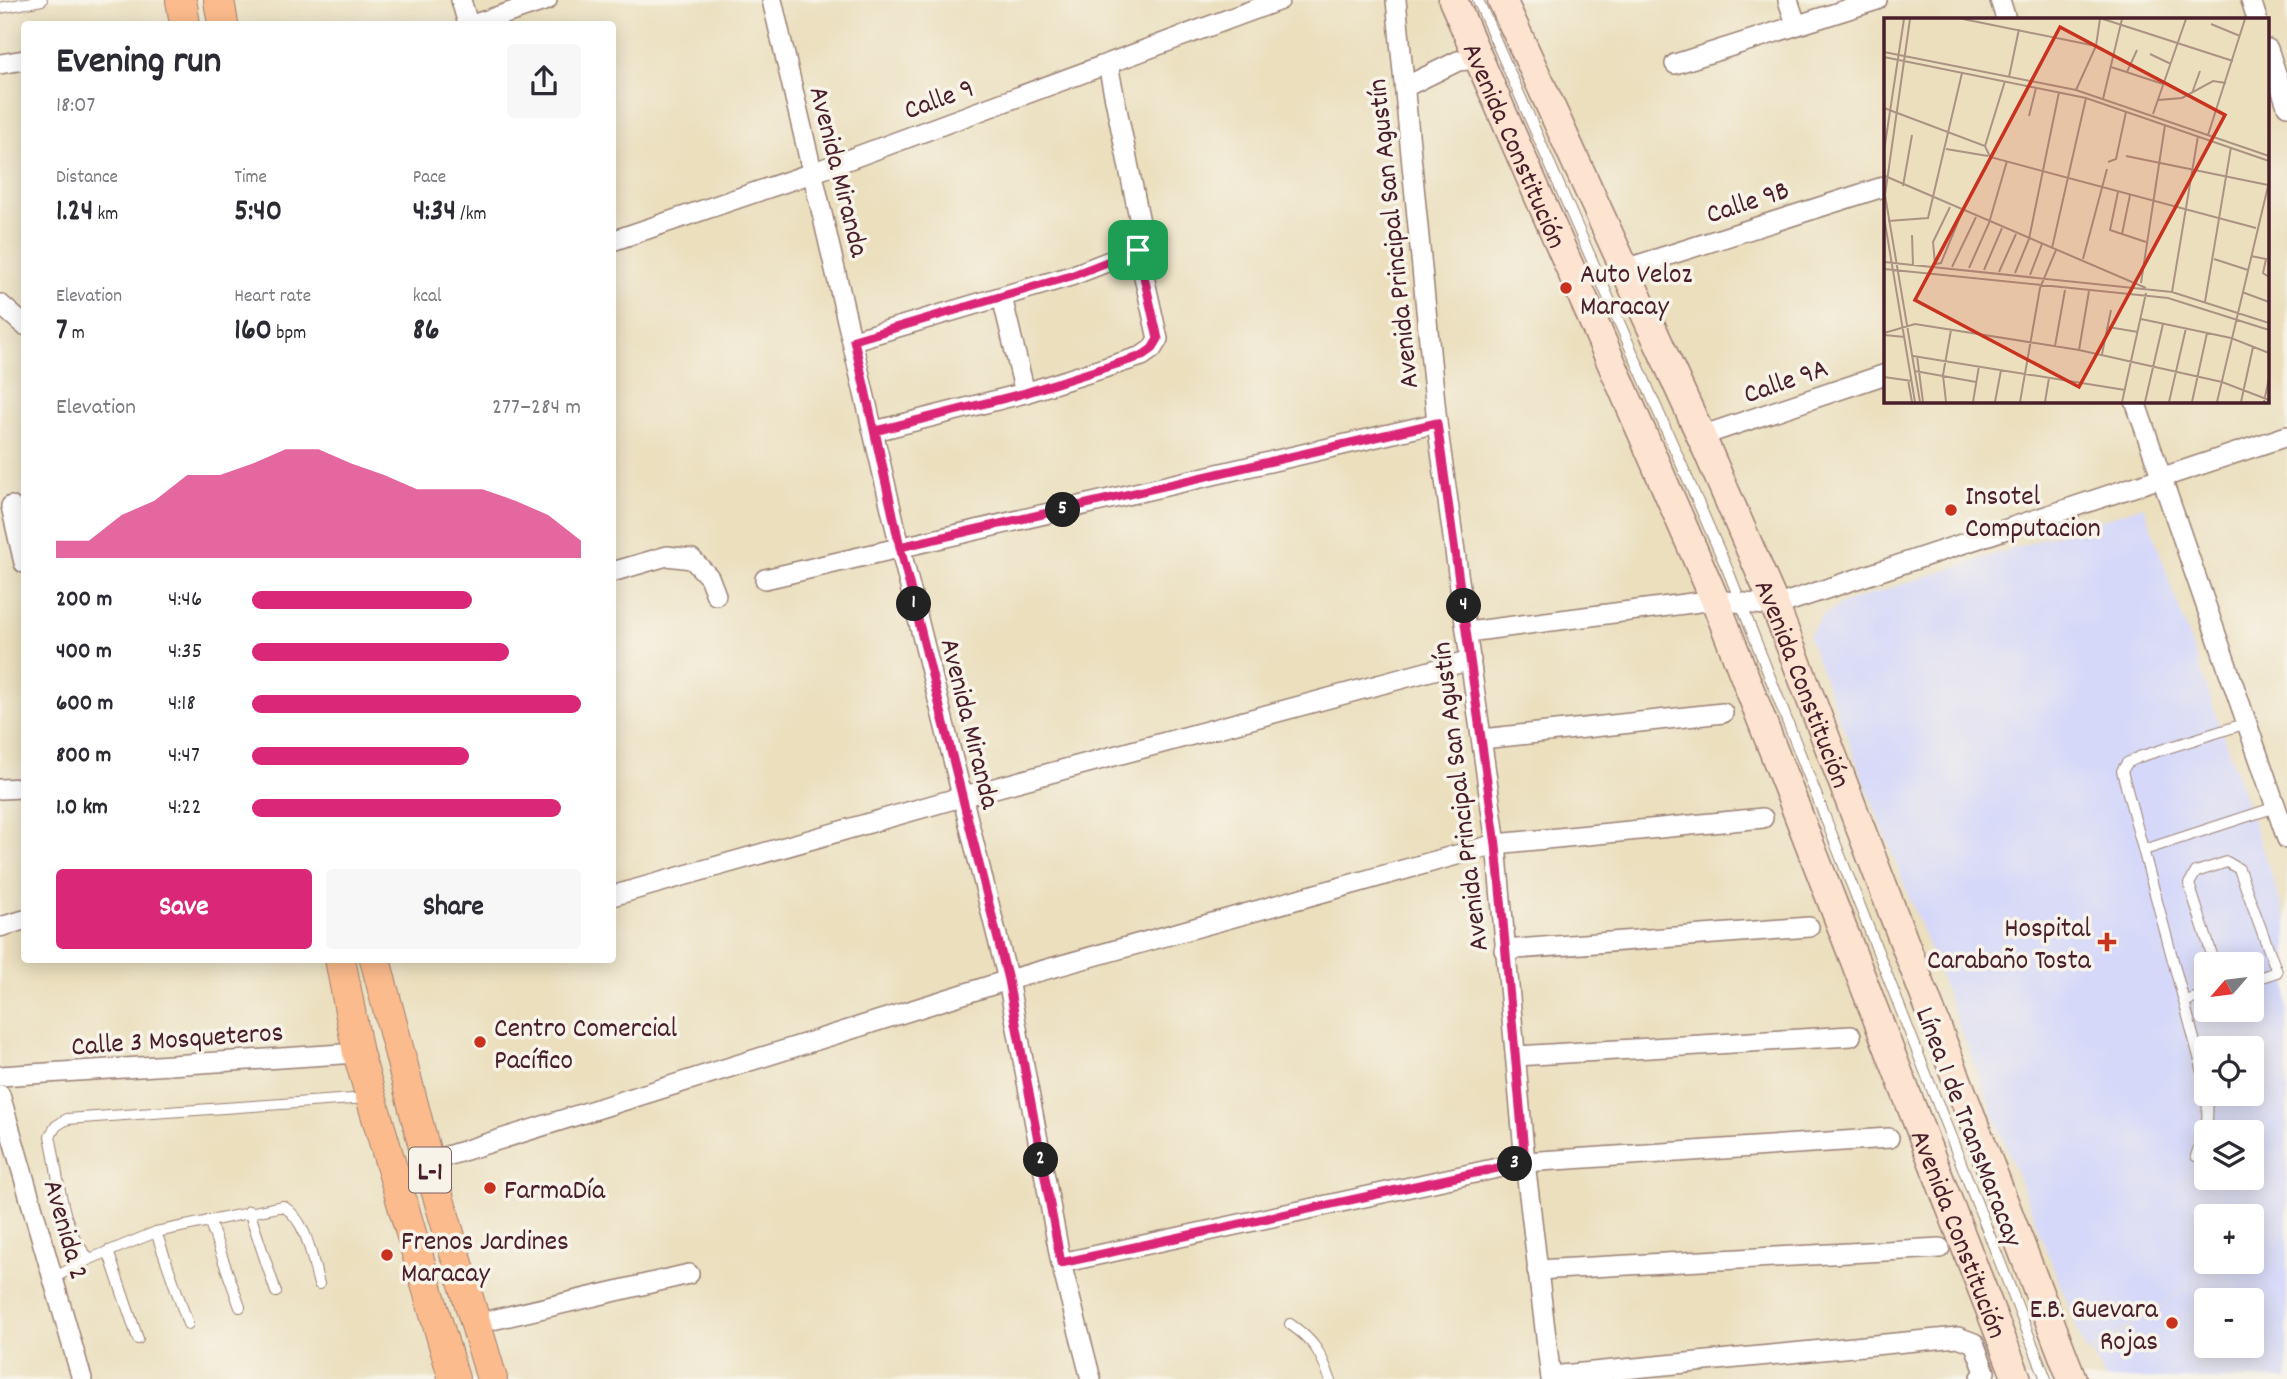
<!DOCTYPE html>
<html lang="en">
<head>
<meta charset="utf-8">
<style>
	body { margin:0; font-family:Dekko,sans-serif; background:#f7f7f7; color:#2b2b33; height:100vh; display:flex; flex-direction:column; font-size:26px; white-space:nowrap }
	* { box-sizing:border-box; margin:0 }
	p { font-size:23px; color:#7c7c81 }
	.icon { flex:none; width:38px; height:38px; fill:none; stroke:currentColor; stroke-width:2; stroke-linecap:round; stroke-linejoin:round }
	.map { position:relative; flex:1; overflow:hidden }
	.details { position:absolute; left:21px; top:21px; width:595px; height:942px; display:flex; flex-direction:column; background:#fff; border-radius:7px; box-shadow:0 4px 18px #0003 }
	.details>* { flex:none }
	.needle { width:46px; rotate:242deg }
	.fabs { position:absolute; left:2194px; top:952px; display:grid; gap:14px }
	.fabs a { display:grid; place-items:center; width:70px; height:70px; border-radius:7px; background:#fff; box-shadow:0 4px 18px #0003; font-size:35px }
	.pin { position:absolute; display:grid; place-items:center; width:60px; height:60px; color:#fff; margin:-30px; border-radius:14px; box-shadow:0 4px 10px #0006 }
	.km { position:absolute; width:35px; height:35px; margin:-18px; border-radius:50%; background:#222; color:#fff; font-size:19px; line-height:35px; text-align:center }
	.round { display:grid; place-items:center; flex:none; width:74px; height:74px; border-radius:7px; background:#f7f7f7 }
	.head { display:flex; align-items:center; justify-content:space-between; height:119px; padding:0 35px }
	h1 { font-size:38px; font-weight:800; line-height:52px }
	.figures { display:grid; grid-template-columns:repeat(3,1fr); gap:10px; height:119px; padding:7px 35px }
	.figures div { display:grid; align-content:center }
	.figures b { font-size:30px; font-weight:800 }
	.figures small { font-size:19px; font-weight:400 }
	.figures p { font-size:19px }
	.chart { height:196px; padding:14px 35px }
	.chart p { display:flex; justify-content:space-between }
	.chart svg { width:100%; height:126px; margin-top:7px; fill:#db2777; opacity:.7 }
	.action { display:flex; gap:14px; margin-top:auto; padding:14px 35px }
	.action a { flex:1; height:80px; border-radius:7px; background:#db2777; color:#fff; font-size:28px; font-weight:800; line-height:80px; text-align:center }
	.action a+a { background:#f7f7f7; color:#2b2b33 }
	ul { padding:0 35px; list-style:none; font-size:23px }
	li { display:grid; grid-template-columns:112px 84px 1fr; align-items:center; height:52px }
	li i { height:18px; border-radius:9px; background:#db2777 }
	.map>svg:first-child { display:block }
	.built { fill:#d5d8f9; fill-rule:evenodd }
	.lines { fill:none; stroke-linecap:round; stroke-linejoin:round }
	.lane-casing { stroke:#9a7f74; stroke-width:12 }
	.street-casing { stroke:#9a7f74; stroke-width:22 }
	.secondary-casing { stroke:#9a7f74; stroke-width:31 }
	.primary-casing { stroke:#9a7f74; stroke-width:32 }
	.lane { stroke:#fff; stroke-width:10 }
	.street { stroke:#fff; stroke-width:19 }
	.secondary { stroke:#fde4d1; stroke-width:28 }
	.primary { stroke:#fbbb8c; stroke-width:30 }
	.route-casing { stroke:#fff; stroke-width:14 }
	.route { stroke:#db2777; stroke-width:9 }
	.poi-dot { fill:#c8321e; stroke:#f7f3e8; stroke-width:2.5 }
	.labels { text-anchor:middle; stroke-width:7; stroke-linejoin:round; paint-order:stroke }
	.shield { fill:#f7f3e8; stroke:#7e5f64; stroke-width:2 }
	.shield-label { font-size:26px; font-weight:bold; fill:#4a1f2b }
	.street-label { font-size:28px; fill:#4a1f2b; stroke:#f7f3e8 }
	.poi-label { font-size:28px; fill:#4a1f2b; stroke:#f7f3e8; text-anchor:start }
	.inset-road { fill:none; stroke:#ab9283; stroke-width:2 }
	.view { fill:#c8321e; fill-opacity:0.15; stroke:#c8321e; stroke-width:3.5 }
	.inset-edge { fill:none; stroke:#4a1f2b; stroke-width:3.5 }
</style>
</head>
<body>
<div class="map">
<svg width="2287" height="1379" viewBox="0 0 2287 1379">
	<rect width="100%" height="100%" fill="#f7f3e8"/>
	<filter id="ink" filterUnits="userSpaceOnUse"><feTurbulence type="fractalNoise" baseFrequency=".0143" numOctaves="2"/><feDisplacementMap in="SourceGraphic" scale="14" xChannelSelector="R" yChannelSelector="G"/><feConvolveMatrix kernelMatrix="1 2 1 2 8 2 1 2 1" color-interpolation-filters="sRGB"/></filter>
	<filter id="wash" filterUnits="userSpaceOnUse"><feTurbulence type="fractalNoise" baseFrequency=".00686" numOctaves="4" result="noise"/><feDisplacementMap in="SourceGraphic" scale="28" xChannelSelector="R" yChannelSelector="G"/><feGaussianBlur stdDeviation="1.57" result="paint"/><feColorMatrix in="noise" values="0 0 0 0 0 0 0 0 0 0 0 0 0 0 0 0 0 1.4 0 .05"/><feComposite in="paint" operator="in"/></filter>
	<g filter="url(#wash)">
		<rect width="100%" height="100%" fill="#ebdfbe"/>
		<path class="built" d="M 2144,506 L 2287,920 L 2287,1379 L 2104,1379 L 2092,1353 L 2225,1263 L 2087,1354 L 1808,637 L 1820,618 L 1841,604 ZM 2207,964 L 2252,964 L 2252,1010 L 2207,1010 ZM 2207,1048 L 2252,1048 L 2252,1094 L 2207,1094 ZM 2207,1132 L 2252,1132 L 2252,1178 L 2207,1178 ZM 2207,1216 L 2252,1216 L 2252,1262 L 2207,1262 ZM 2207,1300 L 2252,1300 L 2252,1346 L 2207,1346 Z"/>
	</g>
	<g filter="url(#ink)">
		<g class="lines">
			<defs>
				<g id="lane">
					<polyline points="1478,0 1729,573 2046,1379"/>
					<polyline points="0,8 42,0"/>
					<polyline points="2144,850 2276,807"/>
					<polyline points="2215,964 2189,884 2196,872 2227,862 2239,869 2277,972 2252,980"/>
					<polyline points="2186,1001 2207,994"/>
					<polyline points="2207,1087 2122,771 2127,763 2139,757 2247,723"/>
					<polyline points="2196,1156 2207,1125 2208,1094"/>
					<polyline points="249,1211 276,1292"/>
					<polyline points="209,1220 240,1307"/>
					<polyline points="156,1232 188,1324"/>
					<polyline points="108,1251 138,1339"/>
					<polyline points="53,1278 90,1259"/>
					<path d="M 319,1284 C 311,1257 308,1222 283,1206 L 156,1232 L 90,1259 C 60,1231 59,1175 50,1136 L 56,1126 L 67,1119 L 367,1098"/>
					<path d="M 1290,1324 C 1313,1340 1321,1352 1330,1379"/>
				</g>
				<g id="street">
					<polyline points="461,0 468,24"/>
					<polyline points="772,0 900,547 1008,980 1061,1263 1091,1379"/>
					<polyline points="1396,0 1437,423 1496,844 1525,1162 1551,1379"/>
					<polyline points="1788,0 1796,24"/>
					<polyline points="2000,0 2006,19"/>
					<polyline points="2251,0 2257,19"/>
					<polyline points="475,24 547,0"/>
					<polyline points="2268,49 2287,106"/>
					<polyline points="0,64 24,60"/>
					<polyline points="1675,64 1877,0"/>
					<polyline points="1405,87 1458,61 1478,59"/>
					<polyline points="612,241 812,173 1280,0"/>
					<polyline points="1625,269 1886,186"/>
					<polyline points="1002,297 1025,393"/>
					<polyline points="0,304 24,325"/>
					<polyline points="854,340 1071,276 1138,250 1143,237 1108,65"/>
					<polyline points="2135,401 2287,839"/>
					<polyline points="875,431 1025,393 1142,356 1152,349 1158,339 1138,250"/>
					<polyline points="1701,436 1886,374"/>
					<polyline points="11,506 24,563"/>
					<polyline points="612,572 667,556 692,559 709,577 716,595"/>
					<polyline points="765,579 1437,423"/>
					<polyline points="1468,632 1715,600 1775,606 2287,436"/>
					<polyline points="1482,739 1723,713"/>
					<polyline points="0,789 24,788"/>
					<polyline points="612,896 961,797 1471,660"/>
					<polyline points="0,927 24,920"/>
					<polyline points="1504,950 1809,927"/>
					<polyline points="1516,1056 1851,1036"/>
					<polyline points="0,1076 358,1053"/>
					<polyline points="0,1095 82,1379"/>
					<polyline points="428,1162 1008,980 1496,844 1763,818"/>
					<polyline points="1061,1263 1525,1162 1889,1138"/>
					<polyline points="1537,1270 1940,1248"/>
					<polyline points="475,1324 689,1274"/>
					<polyline points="1551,1376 1958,1337 1974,1343 1985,1372 1980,1379"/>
				</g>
				<g id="secondary">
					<path id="s1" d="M 1453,0 L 1715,600 L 2017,1379"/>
					<path id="s2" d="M 1502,0 L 1701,436 L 1775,606 L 2072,1379"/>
				</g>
				<g id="primary">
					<polyline points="181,0 185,24"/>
					<polyline points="219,0 223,24"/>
					<polyline points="340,959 358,1053 454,1379"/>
					<polyline points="375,959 428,1162 492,1379"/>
				</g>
			</defs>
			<use href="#lane" class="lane-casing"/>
			<use href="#street" class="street-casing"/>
			<use href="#secondary" class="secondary-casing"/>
			<use href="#primary" class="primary-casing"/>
			<use href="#lane" class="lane"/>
			<use href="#street" class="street"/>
			<use href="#secondary" class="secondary"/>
			<use href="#primary" class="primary"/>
		</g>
	</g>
	<g class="lines" filter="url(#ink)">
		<defs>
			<polyline id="route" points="1138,250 1071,276 854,340 900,547 1008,980 1061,1263 1525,1162 1496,845 1437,423 900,547 875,431 1025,393 1142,356 1152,349 1158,339 1138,250"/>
		</defs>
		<use href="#route" class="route-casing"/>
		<use href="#route" class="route"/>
	</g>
	<g class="poi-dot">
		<circle cx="1566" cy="288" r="7"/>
		<circle cx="1951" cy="510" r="7"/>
		<path d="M2103.5 931.5h7v7h7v7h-7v7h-7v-7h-7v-7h7z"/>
		<circle cx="480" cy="1042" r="7"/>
		<circle cx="490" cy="1188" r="7"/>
		<circle cx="387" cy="1255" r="7"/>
		<circle cx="2172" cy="1323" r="7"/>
	</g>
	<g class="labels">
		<rect class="shield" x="409" y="1147.5" width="42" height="45" rx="5"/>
		<g class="shield-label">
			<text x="430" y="1179">L-1</text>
		</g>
		<g class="street-label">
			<text transform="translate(938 97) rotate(-20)" y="10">Calle 9</text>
			<text dy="10" stroke="none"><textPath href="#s1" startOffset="158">Avenida Constitución</textPath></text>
			<text transform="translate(841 171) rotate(76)" y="10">Avenida Miranda</text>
			<text transform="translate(1747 200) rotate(-18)" y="10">Calle 9B</text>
			<text transform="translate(1391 234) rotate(-96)" y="10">Avenida Principal San Agustín</text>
			<text transform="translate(1785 379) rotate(-19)" y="10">Calle 9A</text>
			<text dy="10" stroke="none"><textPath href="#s2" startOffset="747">Avenida Constitución</textPath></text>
			<text transform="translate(972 723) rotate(76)" y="10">Avenida Miranda</text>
			<text transform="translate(1458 797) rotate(-97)" y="10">Avenida Principal San Agustín</text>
			<text transform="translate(177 1037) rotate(-4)" y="10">Calle 3 Mosqueteros</text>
			<text transform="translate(1971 1126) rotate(69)" y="10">Línea 1 de TransMaracay</text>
			<text transform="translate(68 1229) rotate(74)" y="10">Avenida 2</text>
			<text dy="10" stroke="none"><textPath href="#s1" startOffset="1334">Avenida Constitución</textPath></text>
		</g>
		<g class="poi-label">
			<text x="1580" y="282">Auto Veloz<tspan x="1580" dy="32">Maracay</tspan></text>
			<text x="1965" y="504">Insotel<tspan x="1965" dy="32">Computacion</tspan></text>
			<text x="2091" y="936" text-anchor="end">Hospital<tspan x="2091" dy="32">Carabaño Tosta</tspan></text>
			<text x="494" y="1036">Centro Comercial<tspan x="494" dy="32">Pacífico</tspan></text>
			<text x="504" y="1198">FarmaDía</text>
			<text x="401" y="1249">Frenos Jardines<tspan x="401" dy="32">Maracay</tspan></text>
			<text x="2158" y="1317" text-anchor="end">E.B. Guevara<tspan x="2158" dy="32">Rojas</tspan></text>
		</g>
	</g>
	<g transform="translate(1884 18)">
		<rect width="385" height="385" fill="#ebdfbe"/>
		<path class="inset-road" d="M 26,1 L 1,177 L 36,384M 79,1 L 212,28M 219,1 L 349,43M 327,6 L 356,18M 0,34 L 192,72 L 385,138M 266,36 L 287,46M 0,39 L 202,80 L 385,143M 227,49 L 279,66M 243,54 L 253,32M 125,59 L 135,11M 192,72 L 212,28 L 216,1M 308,75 L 316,53M 219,81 L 238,1M 274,82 L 298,80 L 329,63 L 342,65M 0,90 L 101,128 L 106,139 L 372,210M 269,96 L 302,1M 145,98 L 152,70M 324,117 L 361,1M 101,128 L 121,63M 62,131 L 104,138M 0,133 L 20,1M 242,138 L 384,167M 224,144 L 232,141 L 242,94M 1,158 L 262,270M 19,168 L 28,117M 234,174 L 226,212 L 238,216M 246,177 L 238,216 L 262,224M 66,189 L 49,224 L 51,246 L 57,245 L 78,194M 0,199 L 31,384M 4,203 L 44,200 L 78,55M 28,217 L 29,247M 168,230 L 202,80M 367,238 L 382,241 L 379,255 L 385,259M 199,241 L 223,151M 330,241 L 364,252M 0,244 L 288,274 L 385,305M 68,249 L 92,199M 85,250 L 105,205 L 123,143M 0,251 L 284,280 L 385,312M 100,252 L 118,210M 115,254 L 132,216M 131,255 L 145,221 L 175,74M 146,257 L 158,226M 257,265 L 281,107M 288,274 L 314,118M 358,274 L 385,284M 321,284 L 347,129M 257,301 L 347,320 L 385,335M 224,309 L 254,314M 0,315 L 31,306 L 195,332 L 338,364 L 385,382M 0,317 L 21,319M 171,328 L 181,272M 195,332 L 205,273M 218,336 L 227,292M 29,338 L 241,372M 33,338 L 39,384M 31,353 L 92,364M 0,359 L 28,363M 24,362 L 28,384M 62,384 L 59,357 L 67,312M 89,384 L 95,348M 111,384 L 117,352M 136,384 L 156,270 L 172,232M 161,384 L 165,360M 238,384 L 262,275M 261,384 L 279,306M 285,384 L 302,310M 308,384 L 323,315M 333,384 L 385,164M 357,384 L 369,329M 380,384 L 385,360"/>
		<path class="view" d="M 176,9 L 341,97 L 195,369 L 31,282 Z"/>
		<rect width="385" height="385" class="inset-edge"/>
	</g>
</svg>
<div class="fabs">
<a><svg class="needle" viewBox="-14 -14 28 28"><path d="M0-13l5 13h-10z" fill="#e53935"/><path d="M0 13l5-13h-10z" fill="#7c7c81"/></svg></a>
<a><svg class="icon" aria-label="locate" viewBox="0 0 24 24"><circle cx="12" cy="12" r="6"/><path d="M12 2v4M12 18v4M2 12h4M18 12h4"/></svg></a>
<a><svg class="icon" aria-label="layers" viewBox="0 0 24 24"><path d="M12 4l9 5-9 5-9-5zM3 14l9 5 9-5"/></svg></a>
<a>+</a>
<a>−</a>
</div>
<div class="pin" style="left:1138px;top:250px;background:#1e9e55"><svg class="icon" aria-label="arrive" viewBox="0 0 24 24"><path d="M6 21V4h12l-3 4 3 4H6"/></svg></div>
<b class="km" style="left:914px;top:604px">1</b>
<b class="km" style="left:1041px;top:1160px">2</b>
<b class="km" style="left:1515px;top:1164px">3</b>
<b class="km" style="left:1464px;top:606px">4</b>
<b class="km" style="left:1063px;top:510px">5</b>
<section class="details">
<div class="head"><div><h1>Evening run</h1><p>18:07</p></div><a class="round"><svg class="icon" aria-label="share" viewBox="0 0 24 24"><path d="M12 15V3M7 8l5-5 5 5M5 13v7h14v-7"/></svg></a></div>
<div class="figures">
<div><p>Distance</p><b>1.24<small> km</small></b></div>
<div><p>Time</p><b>5:40</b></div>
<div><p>Pace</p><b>4:34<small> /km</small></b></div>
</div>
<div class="figures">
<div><p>Elevation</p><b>7<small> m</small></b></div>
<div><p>Heart rate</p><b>160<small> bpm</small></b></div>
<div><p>kcal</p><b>86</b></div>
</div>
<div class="chart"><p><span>Elevation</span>277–284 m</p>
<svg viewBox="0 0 160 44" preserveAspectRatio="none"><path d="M0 44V38L10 38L20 29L30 24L40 15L50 15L60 11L70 6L80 6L90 11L100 15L110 20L120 20L130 20L140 24L150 29L160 38V44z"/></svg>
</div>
<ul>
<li><b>200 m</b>4:46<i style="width:67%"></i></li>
<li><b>400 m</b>4:35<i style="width:78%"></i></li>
<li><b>600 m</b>4:18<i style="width:100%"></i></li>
<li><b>800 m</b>4:47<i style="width:66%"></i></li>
<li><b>1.0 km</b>4:22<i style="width:94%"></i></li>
</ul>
<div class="action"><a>Save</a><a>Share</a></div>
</section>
</div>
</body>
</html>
